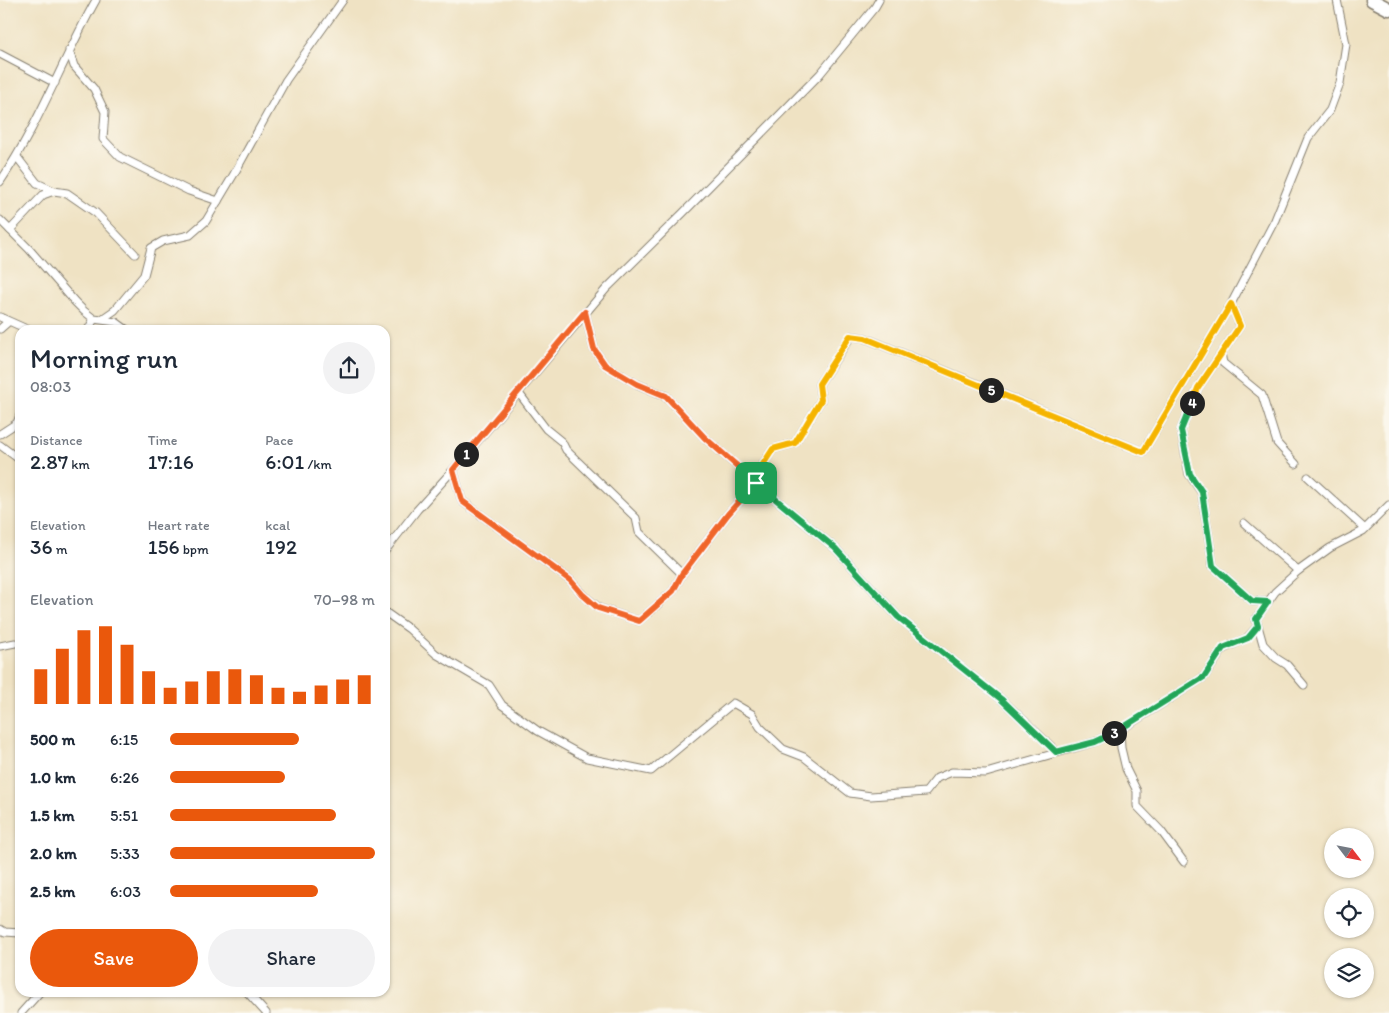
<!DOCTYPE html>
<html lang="en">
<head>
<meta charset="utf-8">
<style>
	body { margin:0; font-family:Itim,sans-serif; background:#f2f2f3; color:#1f2937; height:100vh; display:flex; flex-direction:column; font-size:19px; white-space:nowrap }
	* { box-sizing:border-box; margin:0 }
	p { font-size:16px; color:#747a83 }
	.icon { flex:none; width:28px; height:28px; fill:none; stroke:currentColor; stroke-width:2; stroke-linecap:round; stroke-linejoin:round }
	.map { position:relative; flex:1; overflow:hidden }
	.details { position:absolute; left:15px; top:325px; width:375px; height:672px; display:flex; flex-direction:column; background:#fff; border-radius:15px; box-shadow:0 1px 4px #0004 }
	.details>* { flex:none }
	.needle { width:32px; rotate:122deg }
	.tools { position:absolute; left:1324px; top:828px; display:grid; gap:10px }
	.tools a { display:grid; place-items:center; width:50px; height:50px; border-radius:50%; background:#fff; box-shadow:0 1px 4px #0004; font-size:25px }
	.pin { position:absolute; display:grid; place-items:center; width:42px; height:42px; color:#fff; margin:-21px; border-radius:10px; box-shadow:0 2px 8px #0006 }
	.km { position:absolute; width:25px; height:25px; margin:-12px; border-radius:50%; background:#222; color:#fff; font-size:14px; line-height:25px; text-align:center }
	.round { display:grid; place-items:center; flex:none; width:52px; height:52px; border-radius:26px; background:#f2f2f3 }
	.overview { display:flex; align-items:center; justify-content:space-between; height:85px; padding:0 15px }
	h1 { font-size:28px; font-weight:600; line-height:38px }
	.metrics { display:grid; grid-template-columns:repeat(3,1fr); gap:8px; height:85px; padding:5px 15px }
	.metrics div { display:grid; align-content:center }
	.metrics b { font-size:21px; font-weight:600 }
	.metrics small { font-size:14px; font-weight:400 }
	.metrics p { font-size:14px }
	.chart { height:140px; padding:10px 15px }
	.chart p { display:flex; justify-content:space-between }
	.chart svg { width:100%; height:90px; margin-top:5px; stroke:#ea580c; stroke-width:6 }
	.button { display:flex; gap:10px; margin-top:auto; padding:10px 15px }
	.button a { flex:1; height:58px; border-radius:30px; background:#ea580c; color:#fff; font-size:20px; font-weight:600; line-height:58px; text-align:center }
	.button a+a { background:#f2f2f3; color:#1f2937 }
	ul { padding:0 15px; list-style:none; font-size:16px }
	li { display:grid; grid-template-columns:80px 60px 1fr; align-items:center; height:38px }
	li i { height:12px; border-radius:6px; background:#ea580c }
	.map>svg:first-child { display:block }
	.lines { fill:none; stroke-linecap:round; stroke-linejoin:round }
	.street-casing { stroke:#867f70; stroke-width:9 }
	.highway-casing { stroke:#867f70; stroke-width:15 }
	.street { stroke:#fff; stroke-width:7 }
	.highway { stroke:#fff; stroke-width:12 }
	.split-1-casing { stroke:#fff; stroke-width:10 }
	.split-2-casing { stroke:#fff; stroke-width:10 }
	.split-3-casing { stroke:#fff; stroke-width:10 }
	.split-4-casing { stroke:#fff; stroke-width:10 }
	.split-5-casing { stroke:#fff; stroke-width:10 }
	.split-6-casing { stroke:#fff; stroke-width:10 }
	.split-1 { stroke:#f0652b; stroke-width:6 }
	.split-2 { stroke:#f0652b; stroke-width:6 }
	.split-3 { stroke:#22a559; stroke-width:6 }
	.split-4 { stroke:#22a559; stroke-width:6 }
	.split-5 { stroke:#f5b400; stroke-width:6 }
	.split-6 { stroke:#f5b400; stroke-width:6 }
</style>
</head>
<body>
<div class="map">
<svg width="1389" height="1013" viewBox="0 0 1389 1013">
	<rect width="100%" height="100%" fill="#fbf7ec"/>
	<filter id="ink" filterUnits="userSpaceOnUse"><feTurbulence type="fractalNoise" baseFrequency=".02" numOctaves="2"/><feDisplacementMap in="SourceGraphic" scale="10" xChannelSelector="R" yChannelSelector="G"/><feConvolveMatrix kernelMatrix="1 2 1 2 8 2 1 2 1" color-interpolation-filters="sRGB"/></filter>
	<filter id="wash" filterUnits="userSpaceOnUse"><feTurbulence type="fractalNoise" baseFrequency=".0096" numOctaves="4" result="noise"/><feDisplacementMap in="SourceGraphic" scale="20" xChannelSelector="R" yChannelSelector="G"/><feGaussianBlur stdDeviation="1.12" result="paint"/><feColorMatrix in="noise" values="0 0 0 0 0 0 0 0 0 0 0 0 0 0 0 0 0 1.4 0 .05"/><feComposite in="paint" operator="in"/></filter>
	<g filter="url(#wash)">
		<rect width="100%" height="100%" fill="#efe2c3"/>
	</g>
	<g filter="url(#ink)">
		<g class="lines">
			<defs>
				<g id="street">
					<polyline points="69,50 74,66 94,89 105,112 103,139 120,157 189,191 218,201"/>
					<polyline points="0,54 55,83"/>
					<polyline points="17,157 37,183 54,191 67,193 96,213 135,254"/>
					<path d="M 0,182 C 39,125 62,60 96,0"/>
					<polyline points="0,220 29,249 75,302 84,311 94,319 116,322 127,330"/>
					<polyline points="10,230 43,195 54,191"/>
					<polyline points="1231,304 1240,326 1198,388 1181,430 1189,474 1202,493 1213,566 1252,601 1268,602"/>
					<polyline points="585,312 594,349 605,365 637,384 666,396 705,438 756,483 835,548 898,617 1001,699 1057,752"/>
					<polyline points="0,317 29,330"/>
					<polyline points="102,319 115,310 144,275 151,248 163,241 190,235 206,221 234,174 286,80 343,0"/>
					<polyline points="0,329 8,322"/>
					<polyline points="88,330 94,319"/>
					<polyline points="1221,354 1223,363 1262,395 1277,443 1296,464"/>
					<polyline points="518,392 546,429 562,442 566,450 636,518 639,532 682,574"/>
					<polyline points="0,434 17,423 20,415"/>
					<polyline points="0,445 20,460"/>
					<polyline points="453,470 462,501 570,580 582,594 599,608 639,621 673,591 682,574 728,514 756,483 760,469 773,449 795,443 821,400 819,384 851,336 865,338 1143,452 1231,304 1275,220 1308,138 1330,110 1340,83 1346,44 1337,0"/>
					<polyline points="1308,477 1365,529"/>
					<polyline points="1244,523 1298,571"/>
					<polyline points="385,551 417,510 453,470 606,289 683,213 820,74 875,7 879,0"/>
					<polyline points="385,612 409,629 436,654 489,685 502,705 538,731 587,758 651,771 733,703 752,714 760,727 783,749 804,757 850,793 871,796 926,792 937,778 952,772 986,773 1095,742 1120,730 1204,677 1223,649 1247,638 1258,626"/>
					<polyline points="0,646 15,643"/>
					<polyline points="1304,685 1287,665 1276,658 1263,644 1256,619 1275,592 1298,571 1330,548 1363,531 1389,505"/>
					<polyline points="1120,730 1121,748 1126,769 1137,791 1137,806 1161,831 1184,862"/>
					<polyline points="0,929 5,932 20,933"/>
					<polyline points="247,992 266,1013"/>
					<polyline points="21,1013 40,992"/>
				</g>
				<polyline id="highway" points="1372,0 1389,9"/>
			</defs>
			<use href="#street" class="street-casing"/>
			<use href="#highway" class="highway-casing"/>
			<use href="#street" class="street"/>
			<use href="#highway" class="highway"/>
		</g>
	</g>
	<g class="lines" filter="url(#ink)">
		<defs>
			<polyline id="split-1" points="466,454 453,470 462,501 570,580 582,594 598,608 639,621 673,591 682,574 728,514 756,483"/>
			<polyline id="split-2" points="466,454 585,312 594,349 605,365 637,384 666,396 705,438 767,492"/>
			<polyline id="split-3" points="767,492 835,548 898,617 1001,699 1056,752 1095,742 1114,733"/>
			<polyline id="split-4" points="1114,733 1204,677 1223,648 1248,638 1258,626 1256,619 1268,602 1252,601 1213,566 1202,492 1190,474 1181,430 1192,403"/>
			<polyline id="split-5" points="991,390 1143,452 1231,304 1240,326 1198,388 1192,403"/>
			<polyline id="split-6" points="756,483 760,469 773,449 795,443 821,400 819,384 850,336 865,338 991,390"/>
		</defs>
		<use href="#split-1" class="split-1-casing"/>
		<use href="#split-2" class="split-2-casing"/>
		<use href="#split-3" class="split-3-casing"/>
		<use href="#split-4" class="split-4-casing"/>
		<use href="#split-5" class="split-5-casing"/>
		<use href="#split-6" class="split-6-casing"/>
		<use href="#split-1" class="split-1"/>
		<use href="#split-2" class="split-2"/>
		<use href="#split-3" class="split-3"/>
		<use href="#split-4" class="split-4"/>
		<use href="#split-5" class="split-5"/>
		<use href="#split-6" class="split-6"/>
	</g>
</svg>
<div class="tools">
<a><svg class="needle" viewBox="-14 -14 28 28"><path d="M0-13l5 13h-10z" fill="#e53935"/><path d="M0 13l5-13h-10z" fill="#747a83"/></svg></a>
<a><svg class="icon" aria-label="locate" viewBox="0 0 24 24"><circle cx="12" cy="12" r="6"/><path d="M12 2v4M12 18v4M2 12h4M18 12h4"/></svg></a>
<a><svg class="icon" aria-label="layers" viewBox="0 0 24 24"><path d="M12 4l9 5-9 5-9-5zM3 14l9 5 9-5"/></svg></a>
</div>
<div class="pin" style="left:756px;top:483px;background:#1e9e55"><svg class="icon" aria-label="arrive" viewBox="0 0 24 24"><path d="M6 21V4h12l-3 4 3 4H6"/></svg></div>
<b class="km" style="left:466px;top:454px">1</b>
<b class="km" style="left:1114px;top:733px">3</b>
<b class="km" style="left:1192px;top:403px">4</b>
<b class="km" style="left:991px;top:390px">5</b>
<section class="details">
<div class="overview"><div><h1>Morning run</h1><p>08:03</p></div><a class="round"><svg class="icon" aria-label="share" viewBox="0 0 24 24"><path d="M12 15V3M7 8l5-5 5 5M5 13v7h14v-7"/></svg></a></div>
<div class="metrics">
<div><p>Distance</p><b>2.87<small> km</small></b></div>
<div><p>Time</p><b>17:16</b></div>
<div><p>Pace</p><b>6:01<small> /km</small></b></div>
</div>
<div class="metrics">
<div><p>Elevation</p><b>36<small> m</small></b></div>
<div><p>Heart rate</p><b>156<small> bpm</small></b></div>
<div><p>kcal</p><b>192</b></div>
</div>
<div class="chart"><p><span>Elevation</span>70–98 m</p>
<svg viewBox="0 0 160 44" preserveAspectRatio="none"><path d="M5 44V27M15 44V17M25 44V8M35 44V6M45 44V15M55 44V28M65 44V36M75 44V33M85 44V28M95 44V27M105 44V30M115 44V36M125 44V38M135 44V35M145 44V32M155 44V30"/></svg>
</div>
<ul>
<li><b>500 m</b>6:15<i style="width:63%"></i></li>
<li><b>1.0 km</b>6:26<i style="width:56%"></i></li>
<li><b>1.5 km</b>5:51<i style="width:81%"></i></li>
<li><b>2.0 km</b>5:33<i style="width:100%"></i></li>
<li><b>2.5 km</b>6:03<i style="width:72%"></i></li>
</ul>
<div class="button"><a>Save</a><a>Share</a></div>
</section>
</div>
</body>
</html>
